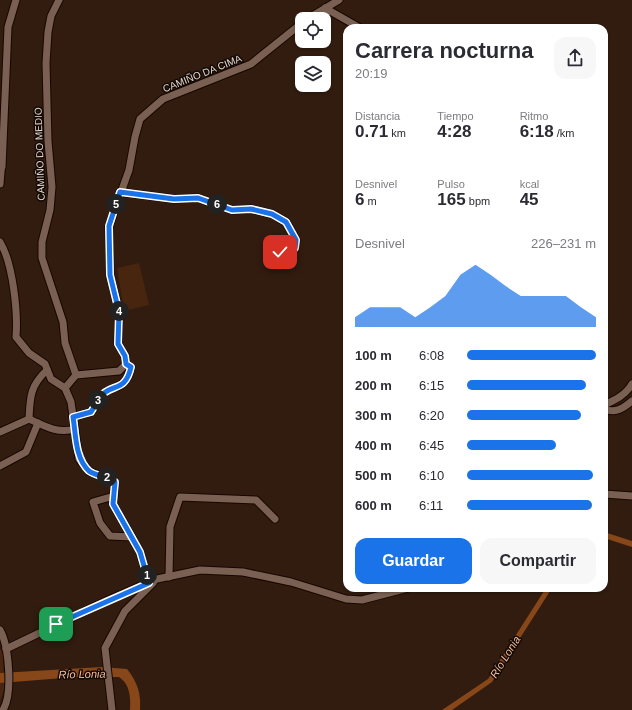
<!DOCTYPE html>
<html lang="es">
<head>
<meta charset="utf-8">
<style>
	body { margin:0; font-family:Arial,sans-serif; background:#f7f7f7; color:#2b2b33; height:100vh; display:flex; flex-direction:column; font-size:15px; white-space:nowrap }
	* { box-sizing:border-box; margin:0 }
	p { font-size:13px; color:#7c7c81 }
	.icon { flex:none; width:22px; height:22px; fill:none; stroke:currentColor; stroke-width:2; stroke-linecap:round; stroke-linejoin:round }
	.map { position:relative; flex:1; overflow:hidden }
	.sheet { position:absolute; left:343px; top:24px; width:265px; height:568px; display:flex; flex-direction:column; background:#fff; border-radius:12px; box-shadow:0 1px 3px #0004 }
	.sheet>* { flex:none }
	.buttons { position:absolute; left:295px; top:12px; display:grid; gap:8px }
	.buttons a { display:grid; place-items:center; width:36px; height:36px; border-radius:8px; background:#fff; box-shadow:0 1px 3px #0004; font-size:20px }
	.pin { position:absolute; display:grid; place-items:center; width:34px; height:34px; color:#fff; margin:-17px; border-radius:8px; box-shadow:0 2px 6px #0006 }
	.km { position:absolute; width:20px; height:20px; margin:-10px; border-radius:50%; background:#222; color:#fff; font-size:11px; line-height:20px; text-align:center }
	.round { display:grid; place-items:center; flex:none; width:42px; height:42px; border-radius:12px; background:#f7f7f7 }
	.overview { display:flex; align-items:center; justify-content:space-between; height:68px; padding:0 12px }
	h1 { font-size:22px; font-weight:700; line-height:30px }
	.figures { display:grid; grid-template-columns:repeat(3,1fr); gap:6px; height:68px; padding:4px 12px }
	.figures div { display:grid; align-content:center }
	.figures b { font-size:17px; font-weight:700 }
	.figures small { font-size:11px; font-weight:400 }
	.figures p { font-size:11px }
	.chart { height:112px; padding:8px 12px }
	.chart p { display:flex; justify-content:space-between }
	.chart svg { width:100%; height:72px; margin-top:4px; fill:#1a73e8; opacity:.7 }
	.action { display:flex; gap:8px; margin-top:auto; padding:8px 12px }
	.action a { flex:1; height:46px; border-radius:12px; background:#1a73e8; color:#fff; font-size:16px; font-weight:700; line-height:46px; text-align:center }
	.action a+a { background:#f7f7f7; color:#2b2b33 }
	ul { padding:0 12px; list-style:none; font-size:13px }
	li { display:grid; grid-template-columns:64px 48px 1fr; align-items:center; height:30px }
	li i { height:10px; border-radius:5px; background:#1a73e8 }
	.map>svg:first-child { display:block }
	.green { fill:#48250e }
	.water { fill:#884719 }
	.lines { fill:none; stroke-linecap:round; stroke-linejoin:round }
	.minor-casing { stroke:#180600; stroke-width:9 }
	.minor { stroke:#796052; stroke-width:7 }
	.route-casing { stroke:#fff; stroke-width:8 }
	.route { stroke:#1a73e8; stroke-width:5 }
	.labels { text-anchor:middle; stroke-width:3; stroke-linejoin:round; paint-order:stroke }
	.street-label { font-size:10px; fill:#e6d7cf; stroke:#120905 }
	.water-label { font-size:11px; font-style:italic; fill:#f6bc9a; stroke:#120905 }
</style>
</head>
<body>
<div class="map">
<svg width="632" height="710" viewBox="0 0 632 710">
	<rect width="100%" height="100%" fill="#311c0f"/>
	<g class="green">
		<polygon points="139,263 149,305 124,311 117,268"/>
		<polygon points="3,649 4,690 0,701 0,650"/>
	</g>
	<g class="water">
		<polygon points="604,532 632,541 632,547 604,538"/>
		<polygon points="546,588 552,588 492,682 452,710 442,710 488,679"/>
		<path d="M 102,667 L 127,669 C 138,683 141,693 140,710 L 130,710 C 131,698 130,684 119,677 L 76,677 L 0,683 L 0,673 Z"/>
	</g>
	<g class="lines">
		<defs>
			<g id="minor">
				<polyline points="59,0 51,16 48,32 46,63 48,141 52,187 50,210 42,242 42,258 63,322 65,343 76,375"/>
				<polyline points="325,8 360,28"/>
				<polyline points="307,19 339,0"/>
				<polyline points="0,173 2,167 8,27 16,0"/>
				<polyline points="0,184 1,172"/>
				<polyline points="120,192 174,199 198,198 232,210 251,209 272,214 286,222 296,240 295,248 280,252"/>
				<path d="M 0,242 C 13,263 18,313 16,337 L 29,353 L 45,364 L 51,379 L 65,388"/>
				<polyline points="126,364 125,356 118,344 119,312 110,275 109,226 129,170 135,137 140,119 163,99 251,64 302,23"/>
				<polyline points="65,388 71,402 79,459 90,472 107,477 115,483 113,504 140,552 149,583"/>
				<polyline points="65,388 76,375 119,371 126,364"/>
				<path d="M 604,405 C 615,400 626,395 632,384"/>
				<path d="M 604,409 C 615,414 624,408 632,401"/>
				<path d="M 73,417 L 91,412 C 94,408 96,402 99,398 C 111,382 125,394 131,367 L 126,364"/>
				<path d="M 29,419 C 30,397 30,386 47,370"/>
				<path d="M 0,432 L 29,419 C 44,426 58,434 75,429"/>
				<polyline points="0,466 26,452 38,423"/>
				<polyline points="604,494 632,496"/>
				<polyline points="114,496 93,502 100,523 110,536 132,537"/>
				<polyline points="169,577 170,527 180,497 256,500 275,519"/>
				<path d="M 0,630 C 9,646 13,694 3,710"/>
				<polyline points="6,649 106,601 157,579 200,570 243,572 291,582 346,599 362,600 408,588"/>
				<polyline points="112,710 105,648 125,611 153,583"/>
			</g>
		</defs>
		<use href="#minor" class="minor-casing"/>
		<use href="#minor" class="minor"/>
	</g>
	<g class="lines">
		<defs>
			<path id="route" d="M 56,624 L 149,583 L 140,552 L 113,504 L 115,482 C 107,477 94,475 89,471 C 75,458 76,435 73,417 L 91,412 C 94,408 96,402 99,398 C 111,382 125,394 131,367 L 126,364 L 125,356 L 118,344 L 119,312 L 110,275 L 109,226 L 120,192 L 174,199 L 198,198 L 232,210 L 251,209 L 272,214 L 286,222 L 296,240 L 295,248 L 280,252"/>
		</defs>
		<use href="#route" class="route-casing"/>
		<use href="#route" class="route"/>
	</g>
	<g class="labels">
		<g class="street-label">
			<text transform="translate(202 73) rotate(-22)" y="4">CAMIÑO DA CIMA</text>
			<text transform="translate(39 154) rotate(-92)" y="4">CAMIÑO DO MEDIO</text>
		</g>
		<g class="water-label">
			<text transform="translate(505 657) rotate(-58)" y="4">Río Lonia</text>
			<text transform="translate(82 674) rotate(-1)" y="4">Río Lonia</text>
		</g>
	</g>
</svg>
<div class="buttons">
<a><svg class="icon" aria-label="locate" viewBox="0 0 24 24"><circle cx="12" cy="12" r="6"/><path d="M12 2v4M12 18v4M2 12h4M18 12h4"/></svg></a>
<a><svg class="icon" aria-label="layers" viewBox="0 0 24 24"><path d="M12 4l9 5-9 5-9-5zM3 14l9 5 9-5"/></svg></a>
</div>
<div class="pin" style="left:56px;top:624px;background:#1e9e55"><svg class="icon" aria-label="arrive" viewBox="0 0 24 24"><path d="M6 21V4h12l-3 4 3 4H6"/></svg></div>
<div class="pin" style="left:280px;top:252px;background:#d93025"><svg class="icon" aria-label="check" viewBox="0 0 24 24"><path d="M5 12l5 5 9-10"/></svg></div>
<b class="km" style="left:147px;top:575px">1</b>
<b class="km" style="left:107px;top:477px">2</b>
<b class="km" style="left:98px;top:400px">3</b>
<b class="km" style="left:119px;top:311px">4</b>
<b class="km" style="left:116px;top:204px">5</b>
<b class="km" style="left:217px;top:204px">6</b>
<section class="sheet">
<div class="overview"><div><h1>Carrera nocturna</h1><p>20:19</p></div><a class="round"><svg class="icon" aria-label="share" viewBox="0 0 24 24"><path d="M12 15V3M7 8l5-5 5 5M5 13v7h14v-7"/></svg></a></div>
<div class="figures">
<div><p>Distancia</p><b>0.71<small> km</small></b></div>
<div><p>Tiempo</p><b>4:28</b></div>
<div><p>Ritmo</p><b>6:18<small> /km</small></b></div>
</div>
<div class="figures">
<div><p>Desnivel</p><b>6<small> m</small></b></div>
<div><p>Pulso</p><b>165<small> bpm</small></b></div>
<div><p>kcal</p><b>45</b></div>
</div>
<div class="chart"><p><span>Desnivel</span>226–231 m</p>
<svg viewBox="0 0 160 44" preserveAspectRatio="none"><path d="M0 44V38L10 32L20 32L30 32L40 38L50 32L60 25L70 12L80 6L90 12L100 19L110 25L120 25L130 25L140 25L150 32L160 38V44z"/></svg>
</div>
<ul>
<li><b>100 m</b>6:08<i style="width:100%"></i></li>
<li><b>200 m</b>6:15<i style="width:92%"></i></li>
<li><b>300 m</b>6:20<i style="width:88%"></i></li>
<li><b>400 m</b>6:45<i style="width:69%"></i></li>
<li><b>500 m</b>6:10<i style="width:98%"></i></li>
<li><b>600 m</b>6:11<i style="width:97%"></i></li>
</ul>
<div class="action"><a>Guardar</a><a>Compartir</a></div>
</section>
</div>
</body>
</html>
